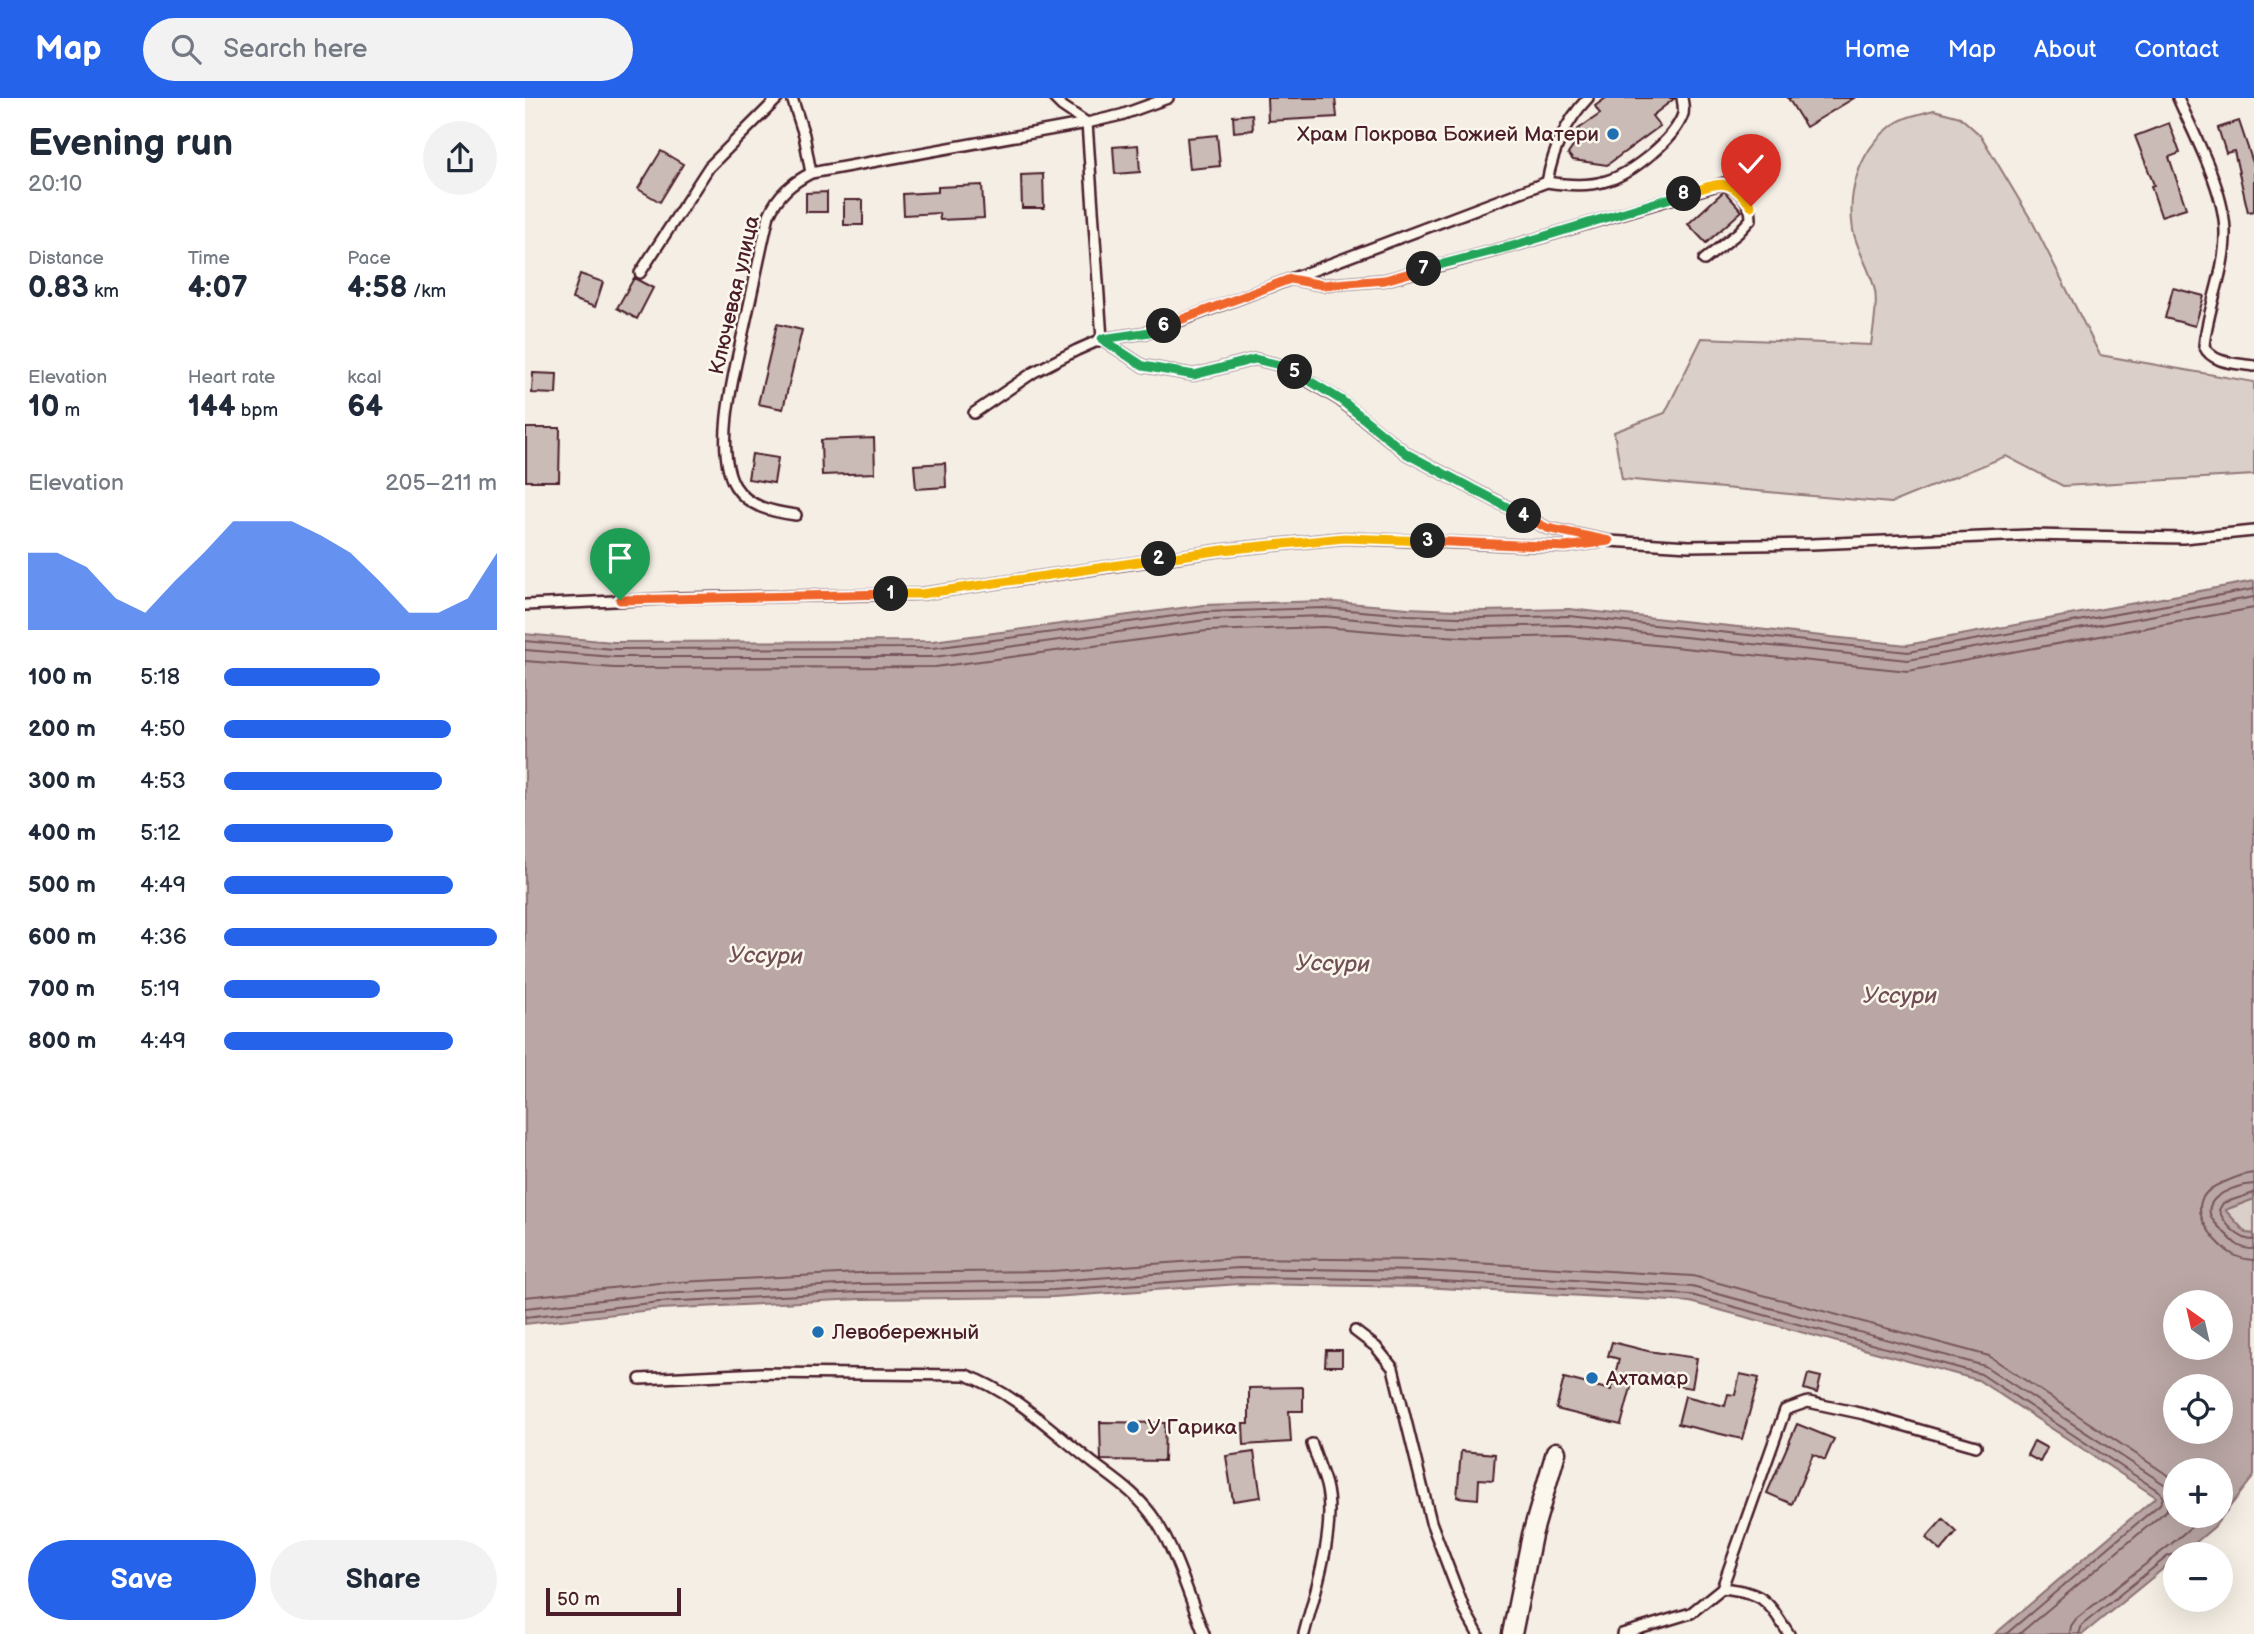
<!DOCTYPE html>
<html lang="en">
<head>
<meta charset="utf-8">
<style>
	body { margin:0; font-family:"Balsamiq Sans",sans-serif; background:#f2f2f3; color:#1f2937; height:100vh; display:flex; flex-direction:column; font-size:26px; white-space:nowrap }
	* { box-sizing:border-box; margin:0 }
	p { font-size:23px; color:#747a83 }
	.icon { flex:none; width:38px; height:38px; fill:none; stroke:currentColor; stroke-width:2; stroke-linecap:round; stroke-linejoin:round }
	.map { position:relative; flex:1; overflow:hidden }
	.details { display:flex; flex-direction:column; background:#fff; width:525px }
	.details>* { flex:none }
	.needle { width:46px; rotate:326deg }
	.buttons { position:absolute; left:1638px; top:1192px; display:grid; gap:14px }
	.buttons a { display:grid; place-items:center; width:70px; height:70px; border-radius:50%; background:#fff; box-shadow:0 7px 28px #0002; font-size:35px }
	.scale { position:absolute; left:21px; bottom:18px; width:135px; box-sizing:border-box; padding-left:7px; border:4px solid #4a1f2b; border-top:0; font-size:19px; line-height:24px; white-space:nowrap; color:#4a1f2b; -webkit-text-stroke:5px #fbf7ec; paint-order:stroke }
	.pin { position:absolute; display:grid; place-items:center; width:60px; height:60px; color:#fff; margin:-72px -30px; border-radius:50% 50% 50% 0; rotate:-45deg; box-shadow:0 0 7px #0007 }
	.pin .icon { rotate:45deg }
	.km { position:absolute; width:35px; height:35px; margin:-18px; border-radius:50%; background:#222; color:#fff; font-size:19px; line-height:35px; text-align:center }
	.round { display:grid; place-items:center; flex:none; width:74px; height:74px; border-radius:37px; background:#f2f2f3 }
	.head { display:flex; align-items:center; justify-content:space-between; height:119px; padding:0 28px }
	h1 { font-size:38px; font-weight:700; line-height:52px }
	.metrics { display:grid; grid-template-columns:repeat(3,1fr); gap:10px; height:119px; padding:7px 28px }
	.metrics div { display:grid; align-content:center }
	.metrics b { font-size:30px; font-weight:700 }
	.metrics small { font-size:19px; font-weight:400 }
	.metrics p { font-size:19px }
	.chart { height:196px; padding:14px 28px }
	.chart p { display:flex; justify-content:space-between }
	.chart svg { width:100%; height:126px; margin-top:7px; fill:#2563eb; opacity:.7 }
	.cta { display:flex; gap:14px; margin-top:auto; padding:14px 28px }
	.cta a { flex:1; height:80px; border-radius:42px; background:#2563eb; color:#fff; font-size:28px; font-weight:700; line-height:80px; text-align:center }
	.cta a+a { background:#f2f2f3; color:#1f2937 }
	ul { padding:0 28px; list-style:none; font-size:23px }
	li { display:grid; grid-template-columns:112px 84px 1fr; align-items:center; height:52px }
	li i { height:18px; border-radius:9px; background:#2563eb }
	header { display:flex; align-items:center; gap:42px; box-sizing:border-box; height:98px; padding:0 35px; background:#2563eb; color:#fff }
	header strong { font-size:33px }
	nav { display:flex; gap:38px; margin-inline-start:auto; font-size:24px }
	.search { width:490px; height:63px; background:#f2f2f3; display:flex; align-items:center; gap:18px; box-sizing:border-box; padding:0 24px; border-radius:38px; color:#747a83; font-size:26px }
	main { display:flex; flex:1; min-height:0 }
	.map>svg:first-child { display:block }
	.green { fill:#dbd0c9; stroke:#92787a; stroke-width:2 }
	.water { fill:#baa7a5; stroke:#8d7174; stroke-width:2; fill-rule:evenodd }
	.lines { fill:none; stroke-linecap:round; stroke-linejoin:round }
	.shore { stroke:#77555c; stroke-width:2 }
	.building { fill:#cabbb6; stroke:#4a1f2b; stroke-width:2 }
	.service-casing { stroke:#4a1f2b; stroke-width:14 }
	.minor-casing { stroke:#4a1f2b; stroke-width:23 }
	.service { stroke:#fbf7ec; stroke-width:9 }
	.minor { stroke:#fbf7ec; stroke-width:18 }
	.split-1-casing { stroke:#fff; stroke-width:14 }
	.split-2-casing { stroke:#fff; stroke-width:14 }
	.split-3-casing { stroke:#fff; stroke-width:14 }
	.split-4-casing { stroke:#fff; stroke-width:14 }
	.split-5-casing { stroke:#fff; stroke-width:14 }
	.split-6-casing { stroke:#fff; stroke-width:14 }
	.split-7-casing { stroke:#fff; stroke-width:14 }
	.split-8-casing { stroke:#fff; stroke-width:14 }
	.split-9-casing { stroke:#fff; stroke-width:14 }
	.split-1 { stroke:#f0652b; stroke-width:9 }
	.split-2 { stroke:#f5b400; stroke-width:9 }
	.split-3 { stroke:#f5b400; stroke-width:9 }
	.split-4 { stroke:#f0652b; stroke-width:9 }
	.split-5 { stroke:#22a559; stroke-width:9 }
	.split-6 { stroke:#22a559; stroke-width:9 }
	.split-7 { stroke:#f0652b; stroke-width:9 }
	.split-8 { stroke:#22a559; stroke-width:9 }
	.split-9 { stroke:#f5b400; stroke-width:9 }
	.poi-dot { fill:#1f6fb2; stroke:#fbf7ec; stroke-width:2.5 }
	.labels { text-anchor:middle; stroke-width:5; stroke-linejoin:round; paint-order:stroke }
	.poi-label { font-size:21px; fill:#4a1f2b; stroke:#fbf7ec; text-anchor:start }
	.street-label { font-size:21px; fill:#4a1f2b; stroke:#fbf7ec }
	.water-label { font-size:23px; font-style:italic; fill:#714f56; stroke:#fbf7ec }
</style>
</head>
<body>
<header>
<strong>Map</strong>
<div class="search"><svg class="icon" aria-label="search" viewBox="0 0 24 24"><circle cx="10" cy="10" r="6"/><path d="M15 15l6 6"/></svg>Search here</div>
<nav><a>Home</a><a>Map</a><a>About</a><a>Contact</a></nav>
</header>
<main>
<section class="details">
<div class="head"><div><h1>Evening run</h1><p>20:10</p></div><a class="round"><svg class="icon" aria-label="share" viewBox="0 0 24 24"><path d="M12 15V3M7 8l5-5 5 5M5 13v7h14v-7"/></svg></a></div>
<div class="metrics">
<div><p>Distance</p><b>0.83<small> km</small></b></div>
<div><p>Time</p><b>4:07</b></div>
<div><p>Pace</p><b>4:58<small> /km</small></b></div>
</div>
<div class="metrics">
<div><p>Elevation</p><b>10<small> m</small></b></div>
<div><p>Heart rate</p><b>144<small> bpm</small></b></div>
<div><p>kcal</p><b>64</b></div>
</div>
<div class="chart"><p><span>Elevation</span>205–211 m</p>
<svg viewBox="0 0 160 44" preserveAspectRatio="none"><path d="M0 44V17L10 17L20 22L30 33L40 38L50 27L60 17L70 6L80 6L90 6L100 11L110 17L120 27L130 38L140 38L150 33L160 17V44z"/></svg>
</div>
<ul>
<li><b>100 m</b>5:18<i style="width:57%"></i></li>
<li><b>200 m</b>4:50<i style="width:83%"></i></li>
<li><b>300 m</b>4:53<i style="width:80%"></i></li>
<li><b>400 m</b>5:12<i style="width:62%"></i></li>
<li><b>500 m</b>4:49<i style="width:84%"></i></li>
<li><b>600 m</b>4:36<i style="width:100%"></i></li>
<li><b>700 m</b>5:19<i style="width:57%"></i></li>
<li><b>800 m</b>4:49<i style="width:84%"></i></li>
</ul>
<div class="cta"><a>Save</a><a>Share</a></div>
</section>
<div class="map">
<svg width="1729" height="1536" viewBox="0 0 1729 1536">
	<rect width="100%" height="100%" fill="#f4eee4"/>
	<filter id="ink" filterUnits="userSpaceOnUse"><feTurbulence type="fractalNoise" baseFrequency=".0143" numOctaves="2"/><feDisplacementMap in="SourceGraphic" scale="14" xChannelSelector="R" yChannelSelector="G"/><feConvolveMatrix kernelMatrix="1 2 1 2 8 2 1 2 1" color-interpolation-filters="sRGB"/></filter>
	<g filter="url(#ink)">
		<g class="green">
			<path d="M 1409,12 L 1435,19 L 1456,38 L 1508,125 L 1575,257 L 1729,284 L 1729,377 L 1538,388 L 1481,358 L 1366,405 L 1097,381 L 1089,334 L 1140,315 L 1177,240 L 1346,247 C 1348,231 1353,209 1350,193 C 1346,172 1332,153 1328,132 C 1322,95 1334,54 1364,30 C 1377,19 1394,16 1409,12 Z"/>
			<polygon points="1729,1101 1729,1136 1721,1135 1700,1112"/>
		</g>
		<path class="water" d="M 1729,483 L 1729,1101 L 1700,1112 L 1721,1135 L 1729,1136 L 1729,1378 L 1689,1429 L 1657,1456 L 1650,1456 L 1650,1461 L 1558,1536 L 1470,1536 L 1631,1399 L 1453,1282 L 1165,1204 L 897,1189 L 715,1186 L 528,1199 L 336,1201 L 135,1211 L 0,1226 L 0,536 L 88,544 L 408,543 L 679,507 L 799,503 L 883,510 L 957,513 L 1044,511 L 1382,547 ZM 1650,1204 L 1696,1204 L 1696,1250 L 1650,1250 ZM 1650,1288 L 1696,1288 L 1696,1334 L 1650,1334 ZM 1650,1372 L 1696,1372 L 1696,1418 L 1650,1418 Z"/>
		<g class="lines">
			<g class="shore">
				<polyline points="0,543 88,551 408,550 680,514 799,510 883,517 956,520 1044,518 1383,554 1729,491"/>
				<polyline points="0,552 89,559 409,559 681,522 799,518 882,526 956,529 1043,527 1383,562 1729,499"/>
				<polyline points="0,563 89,570 410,569 682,533 799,529 882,536 955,540 1043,538 1383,573 1729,510"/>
				<path d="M 1729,1075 C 1719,1076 1711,1079 1702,1083 C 1667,1095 1669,1117 1691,1142 C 1703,1155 1711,1161 1729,1162"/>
				<path d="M 1729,1086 C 1714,1087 1677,1097 1686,1119 C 1689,1125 1696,1131 1701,1136 C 1710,1146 1715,1151 1729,1151"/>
				<path d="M 1729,1095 L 1698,1105 L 1694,1112 C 1699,1126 1714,1142 1729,1142"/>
				<polyline points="0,1199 134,1185 335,1175 527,1173 714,1160 898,1162 1168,1178 1464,1258 1650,1382"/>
				<polyline points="0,1210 134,1196 336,1186 528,1183 714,1170 898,1173 1167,1189 1460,1268 1642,1388 1646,1400 1641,1413 1494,1536"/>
				<polyline points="0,1219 135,1204 336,1194 528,1192 715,1179 897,1182 1166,1197 1456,1276 1635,1394 1638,1400 1635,1406 1481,1536"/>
				<polyline points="1545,1536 1546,1528 1551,1521 1645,1447 1679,1418"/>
				<polyline points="1554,1536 1557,1527 1643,1458 1650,1456"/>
			</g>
		</g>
		<g class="building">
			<polygon points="742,0 810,0 812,19 743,23"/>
			<polygon points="1081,0 1150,0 1127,18 1135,28 1082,67 1048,62 1043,56 1054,40 1052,32 1075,16 1070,8"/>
			<polygon points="1263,0 1329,0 1281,29"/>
			<polygon points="727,16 728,32 709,34 708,18"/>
			<polygon points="1714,23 1729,68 1729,113 1723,114 1709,53 1701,55 1693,30"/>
			<polygon points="1644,25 1655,55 1644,59 1661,110 1636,118 1626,88 1629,87 1610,38"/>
			<polygon points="692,37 695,68 665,71 662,40"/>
			<polygon points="613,47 615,74 590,76 588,49"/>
			<polygon points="136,53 158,66 135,104 113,91"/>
			<polygon points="518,76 519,110 497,110 496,77"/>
			<polygon points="457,87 459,120 415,122 414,115 379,117 378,96 413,94 413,89"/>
			<polygon points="1199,93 1217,113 1181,145 1163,126"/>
			<polygon points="302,94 302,114 281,114 281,95"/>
			<rect x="319" y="102" width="19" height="25"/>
			<polygon points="55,176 78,184 70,209 47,201"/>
			<polygon points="109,180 128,190 112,221 92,210"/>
			<polygon points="1648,190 1679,198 1670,228 1640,220"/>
			<polygon points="252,226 277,232 258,311 233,306"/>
			<polygon points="8,275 32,276 31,296 7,295"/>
			<polygon points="1,330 35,330 34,383 1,383"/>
			<polygon points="349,340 350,375 297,377 296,342"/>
			<polygon points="227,356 253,360 249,385 223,381"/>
			<polygon points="420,365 421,389 391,391 389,367"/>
			<polygon points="1087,1244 1123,1253 1172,1260 1167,1290 1108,1282 1096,1327 1031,1311 1039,1280 1086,1292 1094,1261 1083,1258"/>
			<polygon points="801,1252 817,1252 817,1268 800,1268"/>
			<polygon points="1215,1276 1234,1280 1217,1341 1153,1326 1160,1298 1200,1308 1203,1296 1210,1297"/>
			<polygon points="1283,1276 1296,1279 1292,1295 1279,1291"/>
			<polygon points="778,1289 778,1313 764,1313 766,1344 719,1347 718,1326 724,1326 724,1290"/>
			<polygon points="575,1324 640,1325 639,1363 576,1362"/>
			<polygon points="1272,1326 1309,1341 1300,1362 1288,1356 1267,1406 1242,1395"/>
			<polygon points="1509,1343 1522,1350 1515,1364 1502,1357"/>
			<polygon points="936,1353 970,1356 968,1382 954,1381 953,1401 932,1399"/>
			<polygon points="729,1354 736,1399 708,1403 701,1358"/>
			<polygon points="1418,1421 1432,1434 1416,1453 1401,1440"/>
		</g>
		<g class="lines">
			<defs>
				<g id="service">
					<polyline points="267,0 279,37 286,75"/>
					<polyline points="529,0 537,8 562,25 577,241"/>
					<path d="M 1653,0 C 1670,39 1701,95 1700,137 C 1700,175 1682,212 1679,248 C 1687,266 1711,265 1729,268"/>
					<path d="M 1022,84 C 1028,52 1040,24 1063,0"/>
					<polyline points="115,175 184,69 253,0"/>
					<path d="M 766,181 L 798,187 L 860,182 L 991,147 L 1199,85 C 1216,92 1226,103 1226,121 L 1213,135 L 1179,162"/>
					<polyline points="577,241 618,268 669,277 730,261 759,268 815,302 882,356 1022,430 1084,443 1164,448 1287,446 1504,437 1658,440 1729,433"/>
					<path d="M 449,315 L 509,274 L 552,252 L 577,241 L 625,234 L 1022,84 C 1041,87 1062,89 1081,83 C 1106,76 1150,41 1158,16 C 1159,11 1158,5 1157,0"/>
					<path d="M 271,417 C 248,414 223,409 210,388 C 187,349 212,264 221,221 C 229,186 236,151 244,117 C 253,96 267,85 286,75 L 562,25 L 596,17 L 643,0"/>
					<polyline points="0,507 157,500 396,496 698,452 819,440 1040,449 1075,444"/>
					<polyline points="830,1233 851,1249 868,1270 906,1424 940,1513 953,1536"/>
					<path d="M 115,1281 L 236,1275 L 441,1277 C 489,1294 528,1334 568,1365 C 592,1383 614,1397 631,1423 C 652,1456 664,1499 679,1536"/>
					<path d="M 1197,1490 C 1240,1495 1241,1501 1264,1536"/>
					<path d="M 779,1536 C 790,1493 812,1431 801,1387 C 797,1373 791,1359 787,1346"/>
					<polyline points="1097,1536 1166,1515 1197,1490 1260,1312 1283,1304 1339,1316 1451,1348"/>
				</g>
				<polyline id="minor" points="987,1536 1007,1437 1031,1354"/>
			</defs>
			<use href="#service" class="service-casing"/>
			<use href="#minor" class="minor-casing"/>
			<use href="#service" class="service"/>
			<use href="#minor" class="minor"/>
		</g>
	</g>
	<g class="lines" filter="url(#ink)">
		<defs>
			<polyline id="split-1" points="95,502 366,496"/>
			<polyline id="split-2" points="366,496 396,496 634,461"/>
			<polyline id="split-3" points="634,461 698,452 819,440 903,443"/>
			<polyline id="split-4" points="903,443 1040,449 1084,443 1022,430 999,418"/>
			<polyline id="split-5" points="770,274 816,302 882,356 999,418"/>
			<polyline id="split-6" points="639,228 625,234 577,241 618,268 669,277 730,261 759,268 770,274"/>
			<polyline id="split-7" points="639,228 765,181 798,187 860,182 899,171"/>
			<polyline id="split-8" points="899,171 991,147 1159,96"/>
			<path id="split-9" d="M 1159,96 C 1194,86 1202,76 1226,108"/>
		</defs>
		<use href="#split-1" class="split-1-casing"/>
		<use href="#split-2" class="split-2-casing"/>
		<use href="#split-3" class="split-3-casing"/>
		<use href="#split-4" class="split-4-casing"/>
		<use href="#split-5" class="split-5-casing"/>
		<use href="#split-6" class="split-6-casing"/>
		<use href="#split-7" class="split-7-casing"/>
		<use href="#split-8" class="split-8-casing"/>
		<use href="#split-9" class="split-9-casing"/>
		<use href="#split-1" class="split-1"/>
		<use href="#split-2" class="split-2"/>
		<use href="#split-3" class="split-3"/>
		<use href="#split-4" class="split-4"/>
		<use href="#split-5" class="split-5"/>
		<use href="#split-6" class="split-6"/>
		<use href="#split-7" class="split-7"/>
		<use href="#split-8" class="split-8"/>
		<use href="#split-9" class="split-9"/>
	</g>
	<g class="poi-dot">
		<circle cx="1088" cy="36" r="7"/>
		<circle cx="293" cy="1234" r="7"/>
		<circle cx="1067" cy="1280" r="7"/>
		<circle cx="608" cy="1329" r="7"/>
	</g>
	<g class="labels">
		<g class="poi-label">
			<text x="1074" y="43" text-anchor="end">Храм Покрова Божией Матери</text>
			<text x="307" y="1241">Левобережный</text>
			<text x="1081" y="1287">Ахтамар</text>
			<text x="622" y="1336">У Гарика</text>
		</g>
		<g class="street-label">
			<text transform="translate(209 197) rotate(-77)" y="7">Ключевая улица</text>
		</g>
		<g class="water-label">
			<text transform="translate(241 857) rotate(1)" y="8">Уссури</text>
			<text transform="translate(808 865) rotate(1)" y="8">Уссури</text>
			<text x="1375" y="905">Уссури</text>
		</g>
	</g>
</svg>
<div class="buttons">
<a><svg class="needle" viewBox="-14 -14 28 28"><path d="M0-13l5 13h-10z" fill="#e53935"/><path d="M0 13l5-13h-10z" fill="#747a83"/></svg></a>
<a><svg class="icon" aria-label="locate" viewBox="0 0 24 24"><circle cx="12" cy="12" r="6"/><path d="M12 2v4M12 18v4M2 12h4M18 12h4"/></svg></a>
<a>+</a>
<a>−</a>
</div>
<div class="scale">50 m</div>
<div class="pin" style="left:95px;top:502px;background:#1e9e55"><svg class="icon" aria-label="arrive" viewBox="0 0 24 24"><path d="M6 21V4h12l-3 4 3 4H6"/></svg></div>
<div class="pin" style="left:1226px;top:108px;background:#d93025"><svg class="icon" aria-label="check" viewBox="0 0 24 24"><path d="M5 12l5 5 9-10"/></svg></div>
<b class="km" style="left:366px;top:496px">1</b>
<b class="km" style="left:634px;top:461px">2</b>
<b class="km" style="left:903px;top:443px">3</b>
<b class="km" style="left:999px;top:418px">4</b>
<b class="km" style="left:770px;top:274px">5</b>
<b class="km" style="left:639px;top:228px">6</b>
<b class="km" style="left:899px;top:171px">7</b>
<b class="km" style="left:1159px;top:96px">8</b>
</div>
</main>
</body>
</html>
